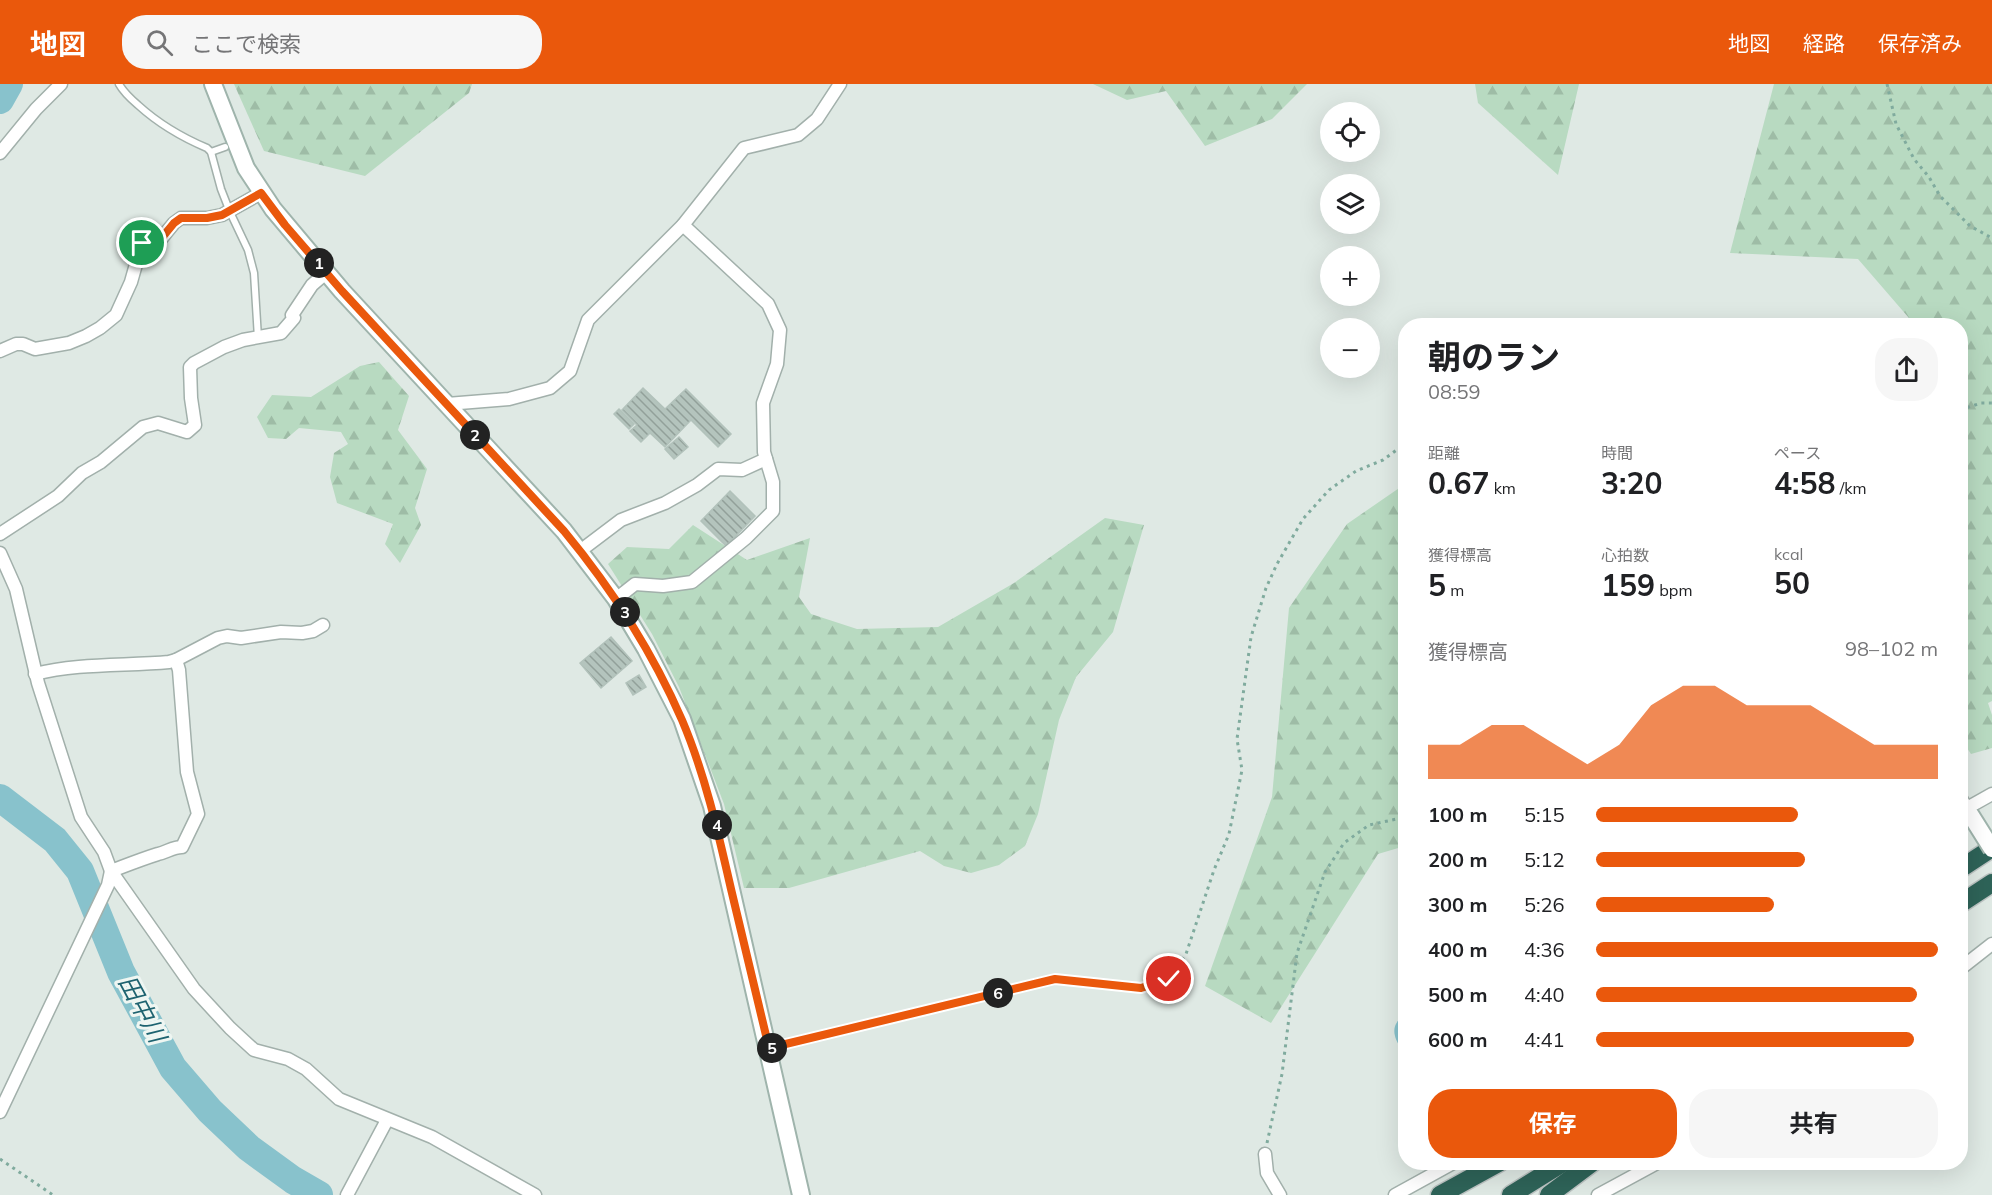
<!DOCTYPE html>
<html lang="ja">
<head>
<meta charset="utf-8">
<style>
	body { margin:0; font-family:Mulish,"Noto Sans JP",sans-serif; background:#f6f6f6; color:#202124; height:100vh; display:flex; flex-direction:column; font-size:22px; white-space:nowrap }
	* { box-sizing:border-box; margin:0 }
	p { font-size:20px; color:#757577 }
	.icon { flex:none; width:33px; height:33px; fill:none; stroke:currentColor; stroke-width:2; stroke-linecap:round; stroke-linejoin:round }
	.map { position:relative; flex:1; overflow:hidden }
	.drawer { position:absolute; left:1398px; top:234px; width:570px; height:852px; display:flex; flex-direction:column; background:#fff; border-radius:24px; box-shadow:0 6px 24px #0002 }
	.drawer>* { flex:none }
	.buttons { position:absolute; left:1320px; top:18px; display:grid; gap:12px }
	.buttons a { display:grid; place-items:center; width:60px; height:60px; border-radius:50%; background:#fff; box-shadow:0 6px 24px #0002; font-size:30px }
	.pin { position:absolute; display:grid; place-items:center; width:51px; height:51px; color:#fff; margin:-26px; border:3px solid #fff; border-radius:50%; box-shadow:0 2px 6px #0007 }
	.km { position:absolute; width:30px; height:30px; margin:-15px; border-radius:50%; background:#222; color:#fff; font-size:16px; line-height:30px; text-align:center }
	.round { display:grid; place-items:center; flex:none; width:63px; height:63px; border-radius:24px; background:#f6f6f6 }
	.head { display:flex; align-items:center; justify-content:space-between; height:102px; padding:0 30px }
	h1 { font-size:33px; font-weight:700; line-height:45px }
	.metrics { display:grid; grid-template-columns:repeat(3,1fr); gap:9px; height:102px; padding:6px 30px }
	.metrics div { display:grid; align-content:center }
	.metrics b { font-size:30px; font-weight:700 }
	.metrics small { font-size:16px; font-weight:400 }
	.metrics p { font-size:16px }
	.chart { height:168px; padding:12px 30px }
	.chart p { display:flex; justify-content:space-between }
	.chart svg { width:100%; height:108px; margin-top:6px; fill:#ea580c; opacity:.7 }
	.action { display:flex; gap:12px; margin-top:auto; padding:12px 30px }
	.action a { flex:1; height:69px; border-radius:24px; background:#ea580c; color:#fff; font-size:24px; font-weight:700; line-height:69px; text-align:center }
	.action a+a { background:#f6f6f6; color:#202124 }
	ul { padding:0 30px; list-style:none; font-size:20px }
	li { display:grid; grid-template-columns:96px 72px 1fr; align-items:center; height:45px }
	li i { height:15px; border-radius:8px; background:#ea580c }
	header { display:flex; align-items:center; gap:36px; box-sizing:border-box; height:84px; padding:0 30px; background:#ea580c; color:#fff }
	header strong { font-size:28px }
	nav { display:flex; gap:33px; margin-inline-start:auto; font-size:21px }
	.search { width:420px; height:54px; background:#f6f6f6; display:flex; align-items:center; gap:15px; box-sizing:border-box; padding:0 21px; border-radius:24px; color:#757577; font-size:22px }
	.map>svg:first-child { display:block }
	.forest { fill:url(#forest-firs) }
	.water { fill:#88c2cc }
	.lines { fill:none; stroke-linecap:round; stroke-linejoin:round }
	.river { stroke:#88c2cc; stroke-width:28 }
	.building { fill:url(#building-back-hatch); stroke:#b2c2bb; stroke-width:1.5 }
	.lane-casing { stroke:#a2b0ab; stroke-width:9 }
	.street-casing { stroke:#a2b0ab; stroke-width:15 }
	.secondary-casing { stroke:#9fb4ac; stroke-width:20 }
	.highway-casing { stroke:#bcc3c2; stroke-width:21 }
	.path { stroke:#80ab9e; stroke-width:3; stroke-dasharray:3 4.5; stroke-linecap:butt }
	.lane { stroke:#fff; stroke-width:6 }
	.street { stroke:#fff; stroke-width:12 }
	.secondary { stroke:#fff; stroke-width:16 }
	.highway { stroke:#2e6358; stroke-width:18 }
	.secondary-bridge-casing { stroke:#9fb4ac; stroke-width:20; stroke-linecap:butt }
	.secondary-bridge { stroke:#fff; stroke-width:16 }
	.route-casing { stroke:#fff; stroke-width:12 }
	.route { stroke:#ea580c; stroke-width:8 }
	.labels { text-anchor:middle; stroke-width:6; stroke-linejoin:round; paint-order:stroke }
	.water-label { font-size:24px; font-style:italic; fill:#1e6370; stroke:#eff6f2 }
</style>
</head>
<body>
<header>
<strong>地図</strong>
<div class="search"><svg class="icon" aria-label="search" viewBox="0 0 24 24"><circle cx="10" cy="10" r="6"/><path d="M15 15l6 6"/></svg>ここで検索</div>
<nav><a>地図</a><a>経路</a><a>保存済み</a></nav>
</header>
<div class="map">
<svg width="1992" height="1111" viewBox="0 0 1992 1111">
	<defs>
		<pattern id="forest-firs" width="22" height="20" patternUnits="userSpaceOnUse" patternTransform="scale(1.5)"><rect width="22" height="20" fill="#b8dac1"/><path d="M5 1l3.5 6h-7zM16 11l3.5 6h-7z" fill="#9ebca6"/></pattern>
		<pattern id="building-back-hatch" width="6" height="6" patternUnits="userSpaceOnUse" patternTransform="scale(1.5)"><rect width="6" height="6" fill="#b4c4bd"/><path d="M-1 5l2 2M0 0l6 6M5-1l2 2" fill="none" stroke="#92a09a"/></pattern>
	</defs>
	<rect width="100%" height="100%" fill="#dfe9e4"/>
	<g class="forest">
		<polygon points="234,0 472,0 469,9 365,92 264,67"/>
		<polygon points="1093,0 1307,0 1272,35 1205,62 1166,7 1127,16"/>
		<polygon points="1475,0 1579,0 1558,91 1478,19"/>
		<polygon points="1774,0 1992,0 1992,617 1988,619 1992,631 1992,664 1971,670 1961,655 1960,242 1915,241 1858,175 1730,169"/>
		<polygon points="379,278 409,312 398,346 427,385 415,424 421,441 400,479 385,460 393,440 337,419 330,393 334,369 348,360 341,348 299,344 286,355 268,354 257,333 272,311 311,313 360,282"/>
		<polygon points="1405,400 1405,762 1378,770 1271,939 1205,902 1272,713 1289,524 1347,440"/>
		<polygon points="1105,434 1144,441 1113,548 1076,593 1059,636 1038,730 1025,762 999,781 971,789 944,782 920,767 789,804 744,804 724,720 679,603 652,550 608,480 627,463 669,465 693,441 747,476 810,454 799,513 811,530 857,545 938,543 1014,499"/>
	</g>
	<path class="water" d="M 1405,931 L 1405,970 C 1395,957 1387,942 1405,931 Z"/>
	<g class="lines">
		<g class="river">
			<polyline points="0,16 9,0"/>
			<polyline points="0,714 55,756 80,787 121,888 173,984 210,1027 249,1064 293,1096 319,1111"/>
		</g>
	</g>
	<g class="building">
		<polygon points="643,304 665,325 686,305 731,350 718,363 691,336 665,363 650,349 641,358 630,347 637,341 622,326"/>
		<polygon points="619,325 634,340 629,345 614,330"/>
		<polygon points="679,353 688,363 674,375 665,365"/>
		<polygon points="730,407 755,432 726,462 701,437"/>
		<polygon points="611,553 632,577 601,604 580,579"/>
		<polygon points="639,591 646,603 633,611 626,599"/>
	</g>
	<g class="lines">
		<defs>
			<g id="lane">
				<path d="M 119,0 C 124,9 131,15 138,21 C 160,41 181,53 207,64 L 211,68 L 221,105 L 230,128 L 248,166 L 254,189 L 258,254"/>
				<polyline points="211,68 225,63"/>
			</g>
			<g id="street">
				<polyline points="0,69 36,25 61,0"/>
				<polyline points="0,267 16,260 23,260 35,265 69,259 86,252 100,244 116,231 131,198 142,159 146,154 156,161 174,139 181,134 207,134 222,131 261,109"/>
				<polyline points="447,320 509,315 550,304 570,287 588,236 683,141 744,64 798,51 817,35 840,0"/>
				<polyline points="0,450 58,412 82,389 101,378 143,343 158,339 187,348 195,341 191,314 190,283 194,279 224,263 243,256 281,249 294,234 292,231 312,201 327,188"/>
				<polyline points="580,467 621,436 665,419 697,401 718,385 742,386 766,375"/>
				<polyline points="0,469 16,505 38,599 81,733 104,768 111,787 194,905 230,944 254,966 288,975 306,985 339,1015 432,1053 535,1111"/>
				<polyline points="616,515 635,500 663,502 692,498 746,454 773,427 773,398 764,368 763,319 777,280 780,246 768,220 683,141"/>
				<path d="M 35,590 C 78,579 125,582 169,578 L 176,576 L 218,554 L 227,552 L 241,554 L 281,548 L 302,549 L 313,547 L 323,541"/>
				<polyline points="1960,713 1967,724"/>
				<polyline points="1960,728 1992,710"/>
				<polyline points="1960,885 1992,860"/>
				<path d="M 0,1028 L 108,801 L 111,787 C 127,781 142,775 158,770 C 167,768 173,763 182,763 L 198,730 L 187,688 L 179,586 L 176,576"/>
				<polyline points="1265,1070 1267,1089 1280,1111"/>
				<polyline points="347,1111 387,1036"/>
				<polyline points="1395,1111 1455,1078"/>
				<polyline points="1598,1111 1659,1078"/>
			</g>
			<polyline id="secondary" points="213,0 246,84 273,125 342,207 564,447 616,515 646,565 682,635 712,722 801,1111"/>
			<g id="highway">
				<polyline points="1960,785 1992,764"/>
				<polyline points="1960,820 1992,799"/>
				<polyline points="1440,1111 1500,1078"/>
				<polyline points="1511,1111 1564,1078"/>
				<polyline points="1549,1111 1593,1078"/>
			</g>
		</defs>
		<use href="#lane" class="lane-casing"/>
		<use href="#street" class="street-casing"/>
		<use href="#secondary" class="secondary-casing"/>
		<use href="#highway" class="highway-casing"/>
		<g class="path">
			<polyline points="1887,0 1896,40 1914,75 1929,93 1940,112 1970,142 1992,154"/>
			<polyline points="1960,326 1981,319 1992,319"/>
			<polyline points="782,961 1055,895 1141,904 1169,895 1186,870 1214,786 1229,750 1242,686 1237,655 1251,553 1266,504 1277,480 1303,435 1329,406 1356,387 1383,376 1406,359"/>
			<polyline points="1267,1059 1282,990 1297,869 1325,788 1344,759 1369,741 1406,733"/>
			<polyline points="0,1075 53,1111"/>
		</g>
		<use href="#lane" class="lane"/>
		<use href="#street" class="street"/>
		<use href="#secondary" class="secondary"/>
		<use href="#highway" class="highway"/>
		<defs>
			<polyline id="secondary-bridge" points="1970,730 1992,765"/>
		</defs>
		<use href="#secondary-bridge" class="secondary-bridge-casing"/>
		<use href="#secondary-bridge" class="secondary-bridge"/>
	</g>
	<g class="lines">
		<defs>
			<path id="route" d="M 142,159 L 146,154 L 156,161 L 174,139 L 181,134 L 207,134 L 222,131 L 261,109 L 285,141 L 342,207 L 564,447 C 612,505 652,567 682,636 C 705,690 718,748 731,805 C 744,858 756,911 769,964 L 1055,895 L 1141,904 L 1169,895"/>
		</defs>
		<use href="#route" class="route-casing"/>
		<use href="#route" class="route"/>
	</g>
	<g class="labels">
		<g class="water-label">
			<text transform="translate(142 925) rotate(62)" y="8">田中川</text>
		</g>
	</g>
</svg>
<div class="buttons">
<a><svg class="icon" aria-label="locate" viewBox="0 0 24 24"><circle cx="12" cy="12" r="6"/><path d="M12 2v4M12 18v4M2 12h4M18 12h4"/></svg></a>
<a><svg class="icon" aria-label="layers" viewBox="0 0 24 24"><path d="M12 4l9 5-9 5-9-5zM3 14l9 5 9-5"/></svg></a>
<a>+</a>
<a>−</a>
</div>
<div class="pin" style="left:142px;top:159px;background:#1e9e55"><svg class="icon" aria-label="arrive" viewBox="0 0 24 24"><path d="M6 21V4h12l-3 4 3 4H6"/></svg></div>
<div class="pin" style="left:1169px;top:895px;background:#d93025"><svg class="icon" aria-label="check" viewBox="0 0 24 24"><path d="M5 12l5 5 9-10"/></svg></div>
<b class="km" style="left:319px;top:179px">1</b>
<b class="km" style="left:475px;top:351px">2</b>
<b class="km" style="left:625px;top:528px">3</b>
<b class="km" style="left:717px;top:741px">4</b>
<b class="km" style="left:772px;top:964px">5</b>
<b class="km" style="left:998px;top:909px">6</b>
<section class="drawer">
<div class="head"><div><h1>朝のラン</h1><p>08:59</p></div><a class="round"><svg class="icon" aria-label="share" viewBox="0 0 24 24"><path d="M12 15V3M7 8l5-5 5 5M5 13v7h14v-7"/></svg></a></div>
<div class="metrics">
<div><p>距離</p><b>0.67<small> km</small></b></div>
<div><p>時間</p><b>3:20</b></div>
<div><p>ペース</p><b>4:58<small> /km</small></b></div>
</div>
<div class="metrics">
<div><p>獲得標高</p><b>5<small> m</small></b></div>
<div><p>心拍数</p><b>159<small> bpm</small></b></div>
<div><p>kcal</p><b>50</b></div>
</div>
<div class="chart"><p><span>獲得標高</span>98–102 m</p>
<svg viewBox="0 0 160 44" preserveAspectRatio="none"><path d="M0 44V30L10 30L20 22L30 22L40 30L50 38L60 30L70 14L80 6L90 6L100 14L110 14L120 14L130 22L140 30L150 30L160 30V44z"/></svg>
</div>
<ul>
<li><b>100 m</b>5:15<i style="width:59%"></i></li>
<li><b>200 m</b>5:12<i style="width:61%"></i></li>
<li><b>300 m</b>5:26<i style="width:52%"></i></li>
<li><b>400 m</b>4:36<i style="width:100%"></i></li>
<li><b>500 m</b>4:40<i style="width:94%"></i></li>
<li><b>600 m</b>4:41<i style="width:93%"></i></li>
</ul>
<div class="action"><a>保存</a><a>共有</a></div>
</section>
</div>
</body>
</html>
